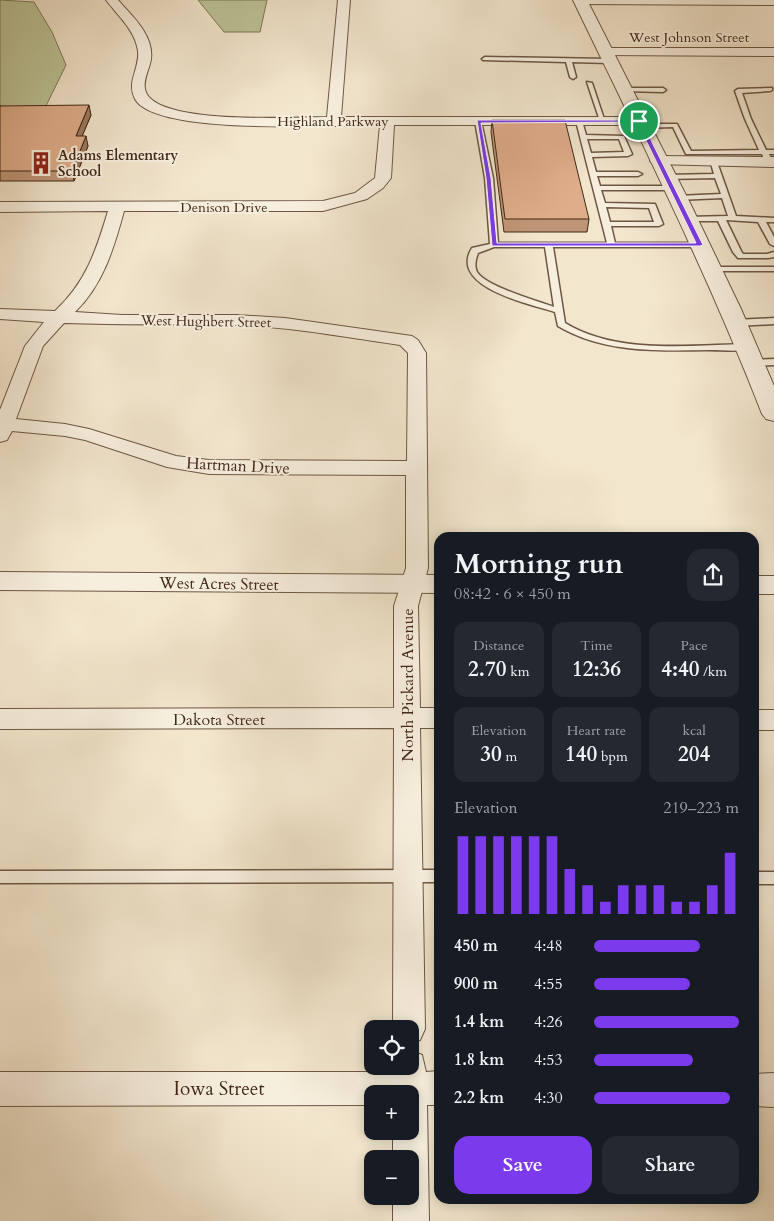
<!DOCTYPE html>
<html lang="en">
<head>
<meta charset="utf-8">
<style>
	body { margin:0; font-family:Cardo,serif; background:#242831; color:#f1f3f6; height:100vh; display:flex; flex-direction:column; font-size:19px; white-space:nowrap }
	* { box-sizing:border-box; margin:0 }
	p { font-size:16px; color:#9ea1a6 }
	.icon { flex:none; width:28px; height:28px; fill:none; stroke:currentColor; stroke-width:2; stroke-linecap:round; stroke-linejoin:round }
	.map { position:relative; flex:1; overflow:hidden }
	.drawer { position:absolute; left:434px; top:532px; width:325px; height:672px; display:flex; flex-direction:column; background:#171b24; border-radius:15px; box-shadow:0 2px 12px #0003 }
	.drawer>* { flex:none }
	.fabs { position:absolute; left:364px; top:1020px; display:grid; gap:10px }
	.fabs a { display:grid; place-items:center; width:55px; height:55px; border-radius:10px; background:#171b24; box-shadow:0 2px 12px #0003; font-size:25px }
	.pin { position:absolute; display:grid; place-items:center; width:42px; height:42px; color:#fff; margin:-21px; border:2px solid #fff; border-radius:50%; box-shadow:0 1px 5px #0007 }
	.round { display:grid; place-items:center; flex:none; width:52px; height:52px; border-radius:15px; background:#242831 }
	.head { display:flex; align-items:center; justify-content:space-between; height:85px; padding:0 20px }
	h1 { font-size:28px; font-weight:600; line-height:38px }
	.figures { display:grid; grid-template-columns:repeat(3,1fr); gap:8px; height:85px; padding:5px 20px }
	.figures div { display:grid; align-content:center; border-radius:12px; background:#242831; text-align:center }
	.figures b { font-size:21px; font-weight:600 }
	.figures small { font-size:14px; font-weight:400 }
	.figures p { font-size:14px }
	.chart { height:140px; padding:10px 20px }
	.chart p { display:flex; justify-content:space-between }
	.chart svg { width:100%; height:90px; margin-top:5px; stroke:#7c3aed; stroke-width:6 }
	.button { display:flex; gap:10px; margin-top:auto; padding:10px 20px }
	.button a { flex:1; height:58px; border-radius:15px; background:#7c3aed; color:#fff; font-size:20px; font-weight:600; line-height:58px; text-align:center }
	.button a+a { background:#242831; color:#f1f3f6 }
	ul { padding:0 20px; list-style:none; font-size:16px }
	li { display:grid; grid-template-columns:80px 60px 1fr; align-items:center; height:38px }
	li i { height:12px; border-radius:6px; background:#7c3aed }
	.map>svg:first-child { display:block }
	.green { fill:#bcc497; stroke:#7e7657 }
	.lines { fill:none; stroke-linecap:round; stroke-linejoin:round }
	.service-casing { stroke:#6d5744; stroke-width:3 }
	.minor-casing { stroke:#6d5744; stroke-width:2 }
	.tertiary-casing { stroke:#6d5744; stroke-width:2 }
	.service { fill:#f7efde; fill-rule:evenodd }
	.minor { fill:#f7efde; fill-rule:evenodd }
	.tertiary { fill:#f7efde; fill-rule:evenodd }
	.wall { fill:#bf9577; stroke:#412717 }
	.shaded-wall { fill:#9b7961; stroke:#412717 }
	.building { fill:#dead8a; stroke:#412717 }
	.route { fill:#7c3aed; stroke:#fff; fill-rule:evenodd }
	.labels { text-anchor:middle; stroke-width:4; stroke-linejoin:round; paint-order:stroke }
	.far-street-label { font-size:14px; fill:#412717; stroke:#f7efde }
	.far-poi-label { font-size:14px; font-weight:bold; fill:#412717; stroke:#f7efde; text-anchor:start }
	.street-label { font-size:16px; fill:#412717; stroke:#f7efde }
	.near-street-label { font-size:19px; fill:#412717; stroke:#f7efde }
</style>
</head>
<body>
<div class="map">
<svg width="774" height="1221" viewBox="0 0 774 1221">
	<rect width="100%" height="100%" fill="#f2e6cd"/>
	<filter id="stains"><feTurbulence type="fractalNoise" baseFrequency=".004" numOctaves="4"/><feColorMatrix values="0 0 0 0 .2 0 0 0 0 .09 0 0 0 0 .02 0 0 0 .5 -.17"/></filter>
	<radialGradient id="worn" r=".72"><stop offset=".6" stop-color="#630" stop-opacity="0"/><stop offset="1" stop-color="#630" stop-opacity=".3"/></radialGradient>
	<g class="green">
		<polygon points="0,0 34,2 52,32 66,65 43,112 0,112"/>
		<polygon points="198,0 267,0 260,32 224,32"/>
	</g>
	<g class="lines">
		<defs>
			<g id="service">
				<polygon points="485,57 609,59 612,61 609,63 572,62 576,77 573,79 570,77 566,62 483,60 482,59"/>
				<polygon points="587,82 592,83 605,122 600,121"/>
				<polygon points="624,88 663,88 666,90 663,92 622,91 622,89"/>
				<polygon points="772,88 772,90 770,91 742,93 751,119 766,150 774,150 774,154 769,154 773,162 772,164 766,164 762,154 686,154 673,127 641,128 638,126 641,124 677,124 691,151 759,150 745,119 735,91 738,89"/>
				<path d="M 478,119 L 481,121 L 493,178 L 498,243 L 607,243 L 576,121 L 579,119 L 582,121 L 586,135 L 624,136 L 632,154 L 628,156 L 592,157 L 596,172 L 638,172 L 642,174 L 638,176 L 597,176 L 600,186 L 671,186 L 675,188 L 671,190 L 601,190 L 605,203 L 655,204 L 663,224 L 659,226 L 611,226 L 615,243 L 700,243 L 704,245 L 700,247 L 553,247 L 565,323 C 618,355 689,345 748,344 L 752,347 L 751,349 C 738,352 722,350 709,350 C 658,351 603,353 558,326 L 555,312 C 530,304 448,287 472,248 L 490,244 L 485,178 L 475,121 ZM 587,139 L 619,139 L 624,152 L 591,153 ZM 606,207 L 649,208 L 654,222 L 610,222 ZM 494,247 L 545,247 L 554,307 C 537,301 485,286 477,272 C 474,266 476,258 478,253 Z"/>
				<polygon points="710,160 717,162 736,216 774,218 774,222 766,222 774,237 774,246 770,244 758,222 726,220 741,251 743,254 767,254 774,252 774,257 768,258 738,258 733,252 718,221 687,221 683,219 687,217 728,216 722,198 677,200 673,198 677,196 721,194 715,178 666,179 662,177 666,175 714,174"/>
				<rect x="708" y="267" width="66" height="4"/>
				<polygon points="774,318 774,324 736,326 732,323 736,320"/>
				<polygon points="774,359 774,365 753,366 749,363 753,360"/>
				<polygon points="439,870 439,882 0,883 0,871"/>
				<rect x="754" y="872" width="20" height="12"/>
			</g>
			<g id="minor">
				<path d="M 106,0 L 118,0 C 132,16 154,35 151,59 C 150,68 143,79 145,89 C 151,126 296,117 327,117 L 338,0 L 350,0 L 341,117 L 639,117 L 644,118 L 646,121 L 644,124 L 639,125 L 394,125 L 391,178 L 383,188 L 367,199 L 323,211 L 124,211 C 114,248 103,285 75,312 L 122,315 L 236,315 L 285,318 L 412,336 L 418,340 L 426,353 L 428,568 L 418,606 L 420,708 L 439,708 L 439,728 L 420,728 L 425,1029 L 420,1040 L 410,1044 L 410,1029 L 393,1029 L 394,728 L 0,729 L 0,709 L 394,708 L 394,606 L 406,568 L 406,475 L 209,474 L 167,467 L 85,440 L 65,436 L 12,431 L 7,440 L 0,442 L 0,410 L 25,346 L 44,322 L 0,319 L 0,309 L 55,311 C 86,282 96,251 108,211 L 0,212 L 0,202 L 323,201 L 355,193 L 375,178 L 380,125 C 337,125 155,136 135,99 C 126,82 140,68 138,51 C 135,30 118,16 106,0 ZM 64,323 C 122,325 179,324 236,325 C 291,327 345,337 400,345 L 408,353 L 407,461 L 209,460 L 176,456 L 89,429 L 65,424 L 16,419 L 43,346 Z"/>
				<polygon points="574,0 774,0 774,5 580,4"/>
				<polygon points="605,48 774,48 774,56 600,55 599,52 600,49"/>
				<polygon points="658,156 774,157 774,167 653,164 650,161 653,158"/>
				<rect x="754" y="710" width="20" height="20"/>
				<polygon points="410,1050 422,1055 426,1072 439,1071 439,1105 427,1105 429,1221 393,1221 393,1196 410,1196 410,1159 393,1159 393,1131 410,1131 410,1094 372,1094 372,1105 0,1106 0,1072 394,1072 394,1066 410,1066"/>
				<polygon points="774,1073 774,1107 754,1106 754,1074"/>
			</g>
			<g id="tertiary">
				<path d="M 573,0 L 587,0 L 691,205 L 741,309 L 774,386 L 774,421 L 766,419 L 762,414 C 707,272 639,137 573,0 Z"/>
				<polygon points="0,572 439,575 439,593 0,590"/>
				<rect x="754" y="576" width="20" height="18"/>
			</g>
		</defs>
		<use href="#service" class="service-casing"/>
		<use href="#minor" class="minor-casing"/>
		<use href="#tertiary" class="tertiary-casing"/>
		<use href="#service" class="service"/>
		<use href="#minor" class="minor"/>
		<use href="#tertiary" class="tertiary"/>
	</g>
	<g class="wall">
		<polygon points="0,106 91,115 82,136 88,146 74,181 0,181"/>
		<polygon points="492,120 589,219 587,232 504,232 491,132"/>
	</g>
	<g class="shaded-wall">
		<polygon points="89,105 91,115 78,146 76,136"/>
		<polygon points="86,136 88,146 74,181 72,171"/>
	</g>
	<g class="building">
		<polygon points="89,105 76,136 86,136 72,171 0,171 0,106"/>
		<polygon points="492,120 565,120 589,219 505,219"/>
	</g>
	<path class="route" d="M 477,120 L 641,120 L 703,245 L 700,246 L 492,246 L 486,178 ZM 637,122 L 696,243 L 497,243 L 491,178 L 481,123 Z"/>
	<defs>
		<symbol id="building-bare" viewBox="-9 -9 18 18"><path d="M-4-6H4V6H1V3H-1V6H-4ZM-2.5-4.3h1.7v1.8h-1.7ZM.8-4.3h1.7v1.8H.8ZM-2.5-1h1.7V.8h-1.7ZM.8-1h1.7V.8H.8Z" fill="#8f2418" stroke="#f7efde" stroke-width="2.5" paint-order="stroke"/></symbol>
	</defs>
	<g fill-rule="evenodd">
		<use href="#building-bare" x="25" y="147" width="32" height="32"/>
	</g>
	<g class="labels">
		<g class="far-street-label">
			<text x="689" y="42">West Johnson Street</text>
			<text x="333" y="126">Highland Parkway</text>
			<text x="224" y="212">Denison Drive</text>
			<text transform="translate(206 321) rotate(1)" y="5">West Hughbert Street</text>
		</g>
		<g class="far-poi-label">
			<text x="58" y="160">Adams Elementary<tspan x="58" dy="16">School</tspan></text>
		</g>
		<g class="street-label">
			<text transform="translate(238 465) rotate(3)" y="6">Hartman Drive</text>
			<text transform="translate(219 583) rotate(1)" y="6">West Acres Street</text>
			<text transform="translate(407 685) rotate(-90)" y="6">North Pickard Avenue</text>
			<text x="219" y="725">Dakota Street</text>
		</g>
		<g class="near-street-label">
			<text x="219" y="1095">Iowa Street</text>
		</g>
	</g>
	<rect width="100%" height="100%" filter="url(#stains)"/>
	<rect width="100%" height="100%" fill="url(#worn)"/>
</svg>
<div class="fabs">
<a><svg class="icon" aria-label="locate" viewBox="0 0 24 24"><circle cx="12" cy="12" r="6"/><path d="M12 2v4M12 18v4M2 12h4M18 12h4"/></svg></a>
<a>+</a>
<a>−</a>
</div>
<div class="pin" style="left:639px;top:121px;background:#1e9e55"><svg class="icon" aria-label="arrive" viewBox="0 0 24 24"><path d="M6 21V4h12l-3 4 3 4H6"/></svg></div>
<section class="drawer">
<div class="head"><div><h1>Morning run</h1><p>08:42 · 6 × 450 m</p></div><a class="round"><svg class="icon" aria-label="share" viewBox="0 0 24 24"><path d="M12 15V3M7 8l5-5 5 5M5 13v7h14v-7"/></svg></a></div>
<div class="figures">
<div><p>Distance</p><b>2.70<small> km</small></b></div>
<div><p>Time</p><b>12:36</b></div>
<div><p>Pace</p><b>4:40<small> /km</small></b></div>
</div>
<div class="figures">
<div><p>Elevation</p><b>30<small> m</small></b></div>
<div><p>Heart rate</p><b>140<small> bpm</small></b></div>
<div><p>kcal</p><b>204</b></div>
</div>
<div class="chart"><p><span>Elevation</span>219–223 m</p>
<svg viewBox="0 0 160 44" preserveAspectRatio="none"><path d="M5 44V6M15 44V6M25 44V6M35 44V6M45 44V6M55 44V6M65 44V22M75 44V30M85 44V38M95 44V30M105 44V30M115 44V30M125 44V38M135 44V38M145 44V30M155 44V14"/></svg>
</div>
<ul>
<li><b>450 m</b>4:48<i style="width:73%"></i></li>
<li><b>900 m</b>4:55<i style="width:66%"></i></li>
<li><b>1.4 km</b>4:26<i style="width:100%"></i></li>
<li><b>1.8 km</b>4:53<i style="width:68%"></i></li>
<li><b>2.2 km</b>4:30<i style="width:94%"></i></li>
</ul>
<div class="button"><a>Save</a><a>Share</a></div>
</section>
</div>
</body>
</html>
